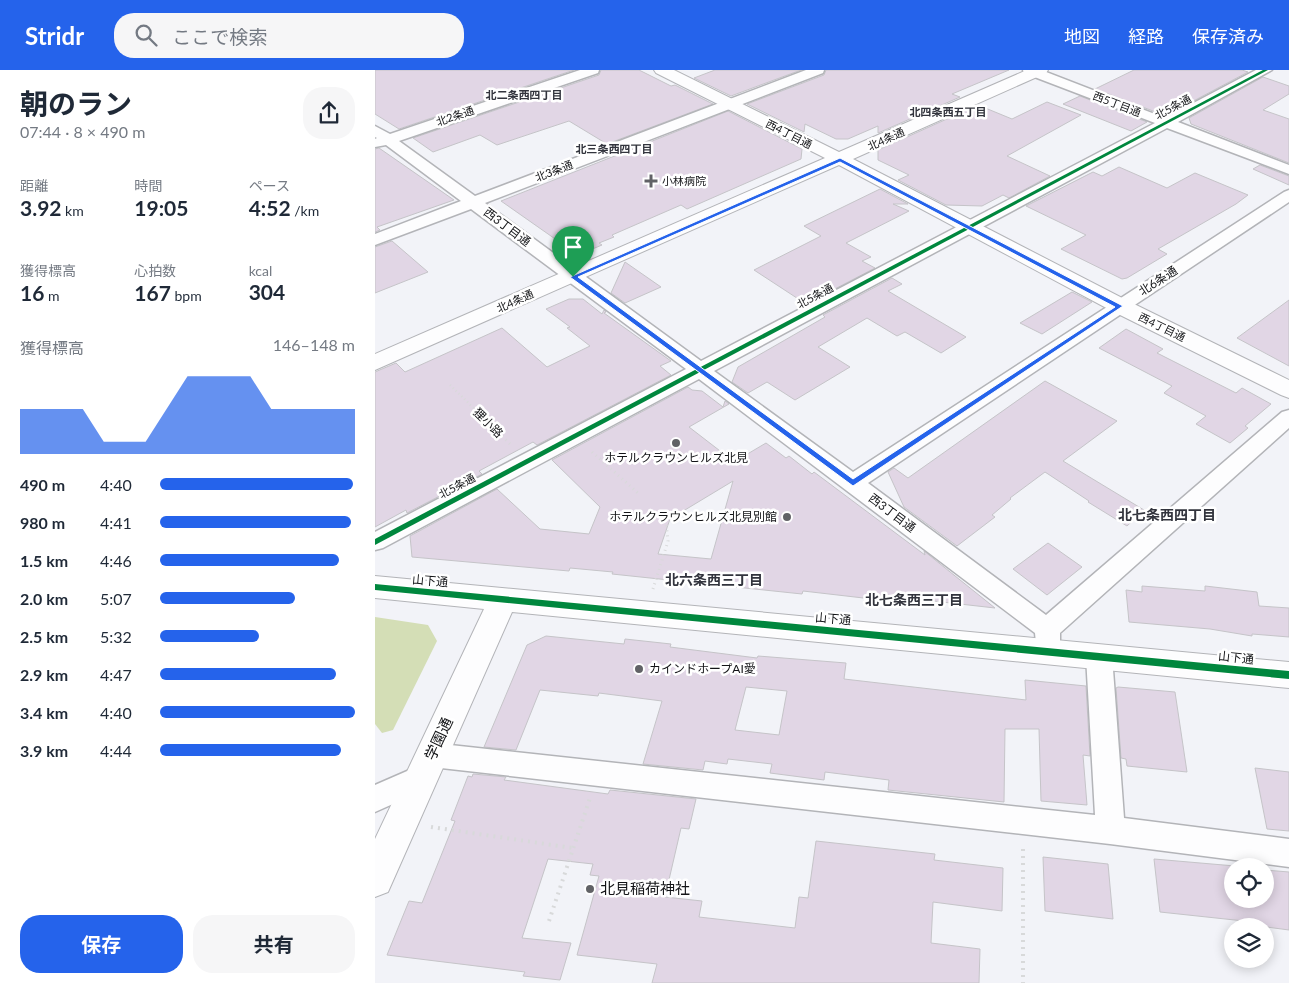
<!DOCTYPE html>
<html lang="ja">
<head>
<meta charset="utf-8">
<style>
	body { margin:0; font-family:Lato,"Noto Sans JP",sans-serif; background:#f6f6f7; color:#1f2937; height:100vh; display:flex; flex-direction:column; font-size:19px; white-space:nowrap }
	* { box-sizing:border-box; margin:0 }
	p { font-size:16px; color:#747a83 }
	.icon { flex:none; width:28px; height:28px; fill:none; stroke:currentColor; stroke-width:2; stroke-linecap:round; stroke-linejoin:round }
	.map { position:relative; flex:1; overflow:hidden }
	.panel { display:flex; flex-direction:column; background:#fff; width:375px }
	.panel>* { flex:none }
	.buttons { position:absolute; left:849px; top:788px; display:grid; gap:10px }
	.buttons a { display:grid; place-items:center; width:50px; height:50px; border-radius:50%; background:#fff; box-shadow:0 2px 12px #0003; font-size:25px }
	.pin { position:absolute; display:grid; place-items:center; width:42px; height:42px; color:#fff; margin:-51px -21px; border-radius:50% 50% 50% 0; rotate:-45deg; box-shadow:0 0 5px #0007 }
	.pin .icon { rotate:45deg }
	.round { display:grid; place-items:center; flex:none; width:52px; height:52px; border-radius:20px; background:#f6f6f7 }
	.summary { display:flex; align-items:center; justify-content:space-between; height:85px; padding:0 20px }
	h1 { font-size:28px; font-weight:700; line-height:38px }
	.stats { display:grid; grid-template-columns:repeat(3,1fr); gap:8px; height:85px; padding:5px 20px }
	.stats div { display:grid; align-content:center }
	.stats b { font-size:21px; font-weight:700 }
	.stats small { font-size:14px; font-weight:400 }
	.stats p { font-size:14px }
	.chart { height:140px; padding:10px 20px }
	.chart p { display:flex; justify-content:space-between }
	.chart svg { width:100%; height:90px; margin-top:5px; fill:#2563eb; opacity:.7 }
	.primary-button { display:flex; gap:10px; margin-top:auto; padding:10px 20px }
	.primary-button a { flex:1; height:58px; border-radius:20px; background:#2563eb; color:#fff; font-size:20px; font-weight:700; line-height:58px; text-align:center }
	.primary-button a+a { background:#f6f6f7; color:#1f2937 }
	ul { padding:0 20px; list-style:none; font-size:16px }
	li { display:grid; grid-template-columns:80px 60px 1fr; align-items:center; height:38px }
	li i { height:12px; border-radius:6px; background:#2563eb }
	header { display:flex; align-items:center; gap:30px; box-sizing:border-box; height:70px; padding:0 25px; background:#2563eb; color:#fff }
	header strong { font-size:24px }
	nav { display:flex; gap:28px; margin-inline-start:auto; font-size:18px }
	.search { width:350px; height:45px; background:#f6f6f7; display:flex; align-items:center; gap:12px; box-sizing:border-box; padding:0 18px; border-radius:20px; color:#747a83; font-size:19px }
	main { display:flex; flex:1; min-height:0 }
	.map>svg:first-child { display:block }
	.green { fill:#d4deb6 }
	.building { fill:#e1d6e5; stroke:#c5c4c8; fill-rule:evenodd }
	.lines { fill:none; stroke-linecap:round; stroke-linejoin:round }
	.street-casing { stroke:#b3b4b8; stroke-width:3 }
	.secondary-casing { stroke:#b3b4b8; stroke-width:2 }
	.path-far2 { stroke:#d8d9da; stroke-width:2.5; stroke-dasharray:1 3; stroke-linecap:butt }
	.path-far1 { stroke:#d8d9da; stroke-width:3; stroke-dasharray:1 4; stroke-linecap:butt }
	.path { stroke:#d8d9da; stroke-width:4; stroke-dasharray:2 5; stroke-linecap:butt }
	.street { fill:#fdfdfe; fill-rule:evenodd }
	.secondary { fill:#fdfdfe; fill-rule:evenodd }
	.cycleway-casing { stroke:#fff; stroke-width:3 }
	.cycleway { fill:#00873e; fill-rule:evenodd }
	.route { fill:#2563eb; stroke:#fff; fill-rule:evenodd }
	.poi-dot { fill:#616266; stroke:#fff; stroke-width:2 }
	.labels { text-anchor:middle; stroke-width:5; stroke-linejoin:round; paint-order:stroke }
	.far-neighbourhood-label { font-size:11px; font-weight:bold; fill:#32343d; stroke:#fff }
	.far-street-label { font-size:11px; fill:#131417; stroke:#fff }
	.far-poi-label { font-size:11px; fill:#131417; stroke:#fff; text-anchor:start }
	.street-label { font-size:12px; fill:#131417; stroke:#fff }
	.poi-label { font-size:12px; fill:#131417; stroke:#fff }
	.neighbourhood-label { font-size:14px; font-weight:bold; fill:#32343d; stroke:#fff }
	.near-street-label { font-size:15px; fill:#131417; stroke:#fff }
	.near-poi-label { font-size:15px; fill:#131417; stroke:#fff; text-anchor:start }
</style>
</head>
<body>
<header>
<strong>Stridr</strong>
<div class="search"><svg class="icon" aria-label="search" viewBox="0 0 24 24"><circle cx="10" cy="10" r="6"/><path d="M15 15l6 6"/></svg>ここで検索</div>
<nav><a>地図</a><a>経路</a><a>保存済み</a></nav>
</header>
<main>
<section class="panel">
<div class="summary"><div><h1>朝のラン</h1><p>07:44 · 8 × 490 m</p></div><a class="round"><svg class="icon" aria-label="share" viewBox="0 0 24 24"><path d="M12 15V3M7 8l5-5 5 5M5 13v7h14v-7"/></svg></a></div>
<div class="stats">
<div><p>距離</p><b>3.92<small> km</small></b></div>
<div><p>時間</p><b>19:05</b></div>
<div><p>ペース</p><b>4:52<small> /km</small></b></div>
</div>
<div class="stats">
<div><p>獲得標高</p><b>16<small> m</small></b></div>
<div><p>心拍数</p><b>167<small> bpm</small></b></div>
<div><p>kcal</p><b>304</b></div>
</div>
<div class="chart"><p><span>獲得標高</span>146–148 m</p>
<svg viewBox="0 0 160 44" preserveAspectRatio="none"><path d="M0 44V22L10 22L20 22L30 22L40 38L50 38L60 38L70 22L80 6L90 6L100 6L110 6L120 22L130 22L140 22L150 22L160 22V44z"/></svg>
</div>
<ul>
<li><b>490 m</b>4:40<i style="width:99%"></i></li>
<li><b>980 m</b>4:41<i style="width:98%"></i></li>
<li><b>1.5 km</b>4:46<i style="width:92%"></i></li>
<li><b>2.0 km</b>5:07<i style="width:69%"></i></li>
<li><b>2.5 km</b>5:32<i style="width:51%"></i></li>
<li><b>2.9 km</b>4:47<i style="width:90%"></i></li>
<li><b>3.4 km</b>4:40<i style="width:100%"></i></li>
<li><b>3.9 km</b>4:44<i style="width:93%"></i></li>
</ul>
<div class="primary-button"><a>保存</a><a>共有</a></div>
</section>
<div class="map">
<svg width="914" height="913" viewBox="0 0 914 913">
	<rect width="100%" height="100%" fill="#f2f3f8"/>
	<polygon class="green" points="0,547 53,555 62,571 18,660 7,663 0,654"/>
	<g class="building">
		<polygon points="0,0 199,0 24,59 0,44"/>
		<polygon points="226,0 264,0 296,16 300,15 338,34 232,74 194,51 122,75 105,65 58,82 38,68 224,5"/>
		<polygon points="340,0 426,0 356,26 319,8"/>
		<polygon points="451,0 634,0 577,24 585,27 503,63 503,56 473,69 461,69 430,54 429,62 372,34 449,5"/>
		<polygon points="759,0 867,0 873,2 809,36 808,33 786,44 720,19"/>
		<polygon points="888,7 914,16 914,24 888,40 914,49 914,93 816,54 814,48"/>
		<polygon points="705,26 772,52 756,61 688,34"/>
		<polygon points="672,32 706,45 632,86 675,106 634,128 628,125 607,136 571,135 523,110 534,105 503,90 503,80 603,35 637,49"/>
		<polygon points="353,41 427,79 426,89 312,139 306,135 237,165 239,167 224,173 227,175 203,185 126,131"/>
		<polygon points="4,78 79,130 2,157 5,160 0,162 0,79"/>
		<polygon points="885,95 914,106 914,115 878,99"/>
		<polygon points="744,97 792,118 820,103 873,125 861,134 783,179 792,184 752,208 747,209 686,179 711,165 651,136 718,102 727,106"/>
		<polygon points="505,119 533,134 518,134 534,141 471,173 496,187 487,191 500,198 431,234 379,200 446,166 429,156"/>
		<polygon points="17,171 53,202 0,223 0,177"/>
		<polygon points="250,192 286,217 250,233 236,223"/>
		<polygon points="517,208 527,214 513,221 591,267 566,283 530,262 522,266 492,248 443,277 475,297 420,330 392,312 373,323 357,312 363,297 450,247 448,245"/>
		<polygon points="697,222 717,232 667,264 645,253"/>
		<polygon points="194,229 208,229 227,244 229,240 231,242 229,243 296,291 285,296 296,305 162,375 158,372 104,401 107,404 32,443 31,440 0,457 0,302 21,293 30,302 127,258 172,297 215,276 192,258 195,257 171,239"/>
		<polygon points="914,230 914,296 862,268"/>
		<polygon points="751,259 788,279 782,283 861,323 867,318 896,334 870,356 873,358 855,373 821,354 831,346 789,323 797,316 724,278"/>
		<polygon points="670,311 742,351 688,391 769,440 752,456 713,432 714,431 670,402 635,428 636,429 617,445 620,447 582,476 529,437 513,402 519,398 533,408"/>
		<path d="M 313,317 L 317,320 L 327,321 L 348,337 L 350,331 L 354,334 L 314,357 L 362,394 L 364,389 L 391,373 L 411,388 L 414,386 L 437,404 L 439,402 L 550,485 L 549,481 L 620,538 L 523,527 L 523,532 L 428,521 L 427,524 L 237,504 L 238,502 L 195,498 L 194,501 L 37,487 L 35,466 L 122,419 L 165,459 L 214,464 L 225,437 L 177,390 ZM 358,411 L 336,489 L 283,484 L 295,449 Z"/>
		<polygon points="673,473 707,497 672,525 638,499"/>
		<polygon points="767,516 830,521 830,516 882,522 884,536 914,538 914,567 877,564 877,566 835,559 754,552 751,520 767,522"/>
		<path d="M 171,566 L 249,574 L 250,569 L 296,574 L 295,577 L 382,588 L 383,586 L 471,593 L 469,609 L 651,630 L 650,610 L 711,616 L 715,686 L 708,685 L 712,735 L 666,731 L 664,659 L 630,659 L 629,732 L 513,720 L 514,710 L 450,702 L 449,710 L 395,703 L 397,694 L 353,689 L 352,694 L 330,691 L 328,700 L 268,694 L 287,631 L 224,623 L 223,626 L 165,620 L 141,680 L 109,677 L 152,575 ZM 371,617 L 412,621 L 404,665 L 360,660 Z"/>
		<polygon points="743,617 800,622 812,702 752,696 751,689 746,688 741,618"/>
		<polygon points="880,698 914,702 914,761 892,759"/>
		<polygon points="98,704 131,707 129,710 233,724 235,720 321,729 314,759 306,758 290,827 327,831 324,847 420,858 424,827 433,828 441,771 560,784 559,790 628,798 627,841 558,832 556,873 605,879 604,913 277,913 282,894 202,885 224,806 215,805 218,794 173,789 147,868 196,873 185,910 148,906 150,902 12,885 34,831 47,833 80,751 76,750 93,706 97,707"/>
		<polygon points="668,787 733,794 738,849 670,841"/>
		<polygon points="779,789 860,796 858,796 858,829 890,829 890,800 914,802 914,860 869,854 869,851 785,842"/>
	</g>
	<g class="lines">
		<defs>
			<g id="street">
				<polygon points="205,0 224,0 223,3 24,71 100,126 431,0 449,0 448,3 110,133 326,291 780,53 649,3 648,0 666,0 790,48 881,0 897,0 803,52 914,95 914,104 792,58 339,301 478,402 909,122 914,120 914,132 493,413 671,545 907,342 914,340 914,358 685,563 685,573 682,580 673,583 664,580 661,573 660,563 324,309 8,478 0,480 0,462 311,299 96,139 0,175 0,164 86,131 11,75 0,77 0,69 2,68 0,67 0,56 15,64"/>
				<polygon points="724,576 733,579 737,586 749,748 914,769 914,797 735,774 57,697 47,694 43,685 47,676 57,673 720,745 711,586 715,579"/>
				<polygon points="46,695 56,699 60,708 56,717 0,742 0,715"/>
			</g>
			<g id="secondary">
				<polygon points="279,0 299,0 464,82 652,0 673,0 671,3 478,89 753,231 914,310 914,328 906,325 737,241 464,95 0,300 0,284 450,88 281,3"/>
				<polygon points="0,506 914,592 914,618 137,542 13,822 0,827 0,769 109,539 0,528"/>
			</g>
		</defs>
		<use href="#street" class="street-casing"/>
		<use href="#secondary" class="secondary-casing"/>
		<polyline class="path-far2" points="75,315 114,353"/>
		<g class="path-far1">
			<polyline points="113,352 137,376"/>
			<polyline points="217,382 264,424"/>
			<polyline points="278,519 293,471 291,452"/>
		</g>
		<g class="path">
			<polyline points="56,757 198,778"/>
			<polyline points="648,779 648,913"/>
			<polyline points="174,851 215,728"/>
		</g>
		<use href="#street" class="street"/>
		<use href="#secondary" class="secondary"/>
		<defs>
			<g id="cycleway">
				<polygon points="888,0 893,0 0,475 0,469"/>
				<polygon points="0,514 914,601 914,609 0,520"/>
			</g>
		</defs>
		<use href="#cycleway" class="cycleway-casing"/>
		<use href="#cycleway" class="cycleway"/>
	</g>
	<path class="route" d="M 465,88 L 748,236 L 478,416 L 195,207 ZM 465,92 L 740,237 L 478,409 L 203,207 Z"/>
	<g class="poi-dot">
		<path d="M273.5 103.5h5v5h5v5h-5v5h-5v-5h-5v-5h5z"/>
		<circle cx="301" cy="373" r="5"/>
		<circle cx="412" cy="447" r="5"/>
		<circle cx="264" cy="599" r="5"/>
		<circle cx="215" cy="819" r="5"/>
	</g>
	<g class="labels">
		<g class="far-neighbourhood-label">
			<text x="149" y="29">北二条西四丁目</text>
			<text x="573" y="46">北四条西五丁目</text>
			<text x="239" y="83">北三条西四丁目</text>
		</g>
		<g class="far-street-label">
			<text transform="translate(742 34) rotate(21)" y="4">西5丁目通</text>
			<text transform="translate(798 37) rotate(-28)" y="4">北5条通</text>
			<text transform="translate(80 46) rotate(-19)" y="4">北2条通</text>
			<text transform="translate(414 64) rotate(27)" y="4">西4丁目通</text>
			<text transform="translate(511 69) rotate(-24)" y="4">北4条通</text>
			<text transform="translate(179 101) rotate(-21)" y="4">北3条通</text>
			<text transform="translate(440 226) rotate(-28)" y="4">北5条通</text>
			<text transform="translate(140 231) rotate(-24)" y="4">北4条通</text>
			<text transform="translate(787 257) rotate(26)" y="4">西4丁目通</text>
			<text transform="translate(82 416) rotate(-28)" y="4">北5条通</text>
		</g>
		<g class="far-poi-label">
			<text x="287" y="115">小林病院</text>
		</g>
		<g class="street-label">
			<text transform="translate(132 157) rotate(37)" y="4">西3丁目通</text>
			<text transform="translate(783 211) rotate(-33)" y="4">北6条通</text>
			<text transform="translate(113 353) rotate(45)" y="4">狸小路</text>
			<text transform="translate(517 443) rotate(37)" y="4">西3丁目通</text>
			<text transform="translate(55 511) rotate(5)" y="4">山下通</text>
			<text transform="translate(458 549) rotate(5)" y="4">山下通</text>
			<text transform="translate(861 588) rotate(6)" y="4">山下通</text>
		</g>
		<g class="poi-label">
			<text x="301" y="392">ホテルクラウンヒルズ北見</text>
			<text x="402" y="451" text-anchor="end">ホテルクラウンヒルズ北見別館</text>
			<text x="274" y="603" text-anchor="start">カインドホープAI愛</text>
		</g>
		<g class="neighbourhood-label">
			<text x="792" y="450">北七条西四丁目</text>
			<text x="339" y="515">北六条西三丁目</text>
			<text x="539" y="535">北七条西三丁目</text>
		</g>
		<g class="near-street-label">
			<text transform="translate(64 669) rotate(-65)" y="5">学園通</text>
		</g>
		<g class="near-poi-label">
			<text x="225" y="824">北見稲荷神社</text>
		</g>
	</g>
</svg>
<div class="buttons">
<a><svg class="icon" aria-label="locate" viewBox="0 0 24 24"><circle cx="12" cy="12" r="6"/><path d="M12 2v4M12 18v4M2 12h4M18 12h4"/></svg></a>
<a><svg class="icon" aria-label="layers" viewBox="0 0 24 24"><path d="M12 4l9 5-9 5-9-5zM3 14l9 5 9-5"/></svg></a>
</div>
<div class="pin" style="left:198px;top:207px;background:#1e9e55"><svg class="icon" aria-label="arrive" viewBox="0 0 24 24"><path d="M6 21V4h12l-3 4 3 4H6"/></svg></div>
</div>
</main>
</body>
</html>
